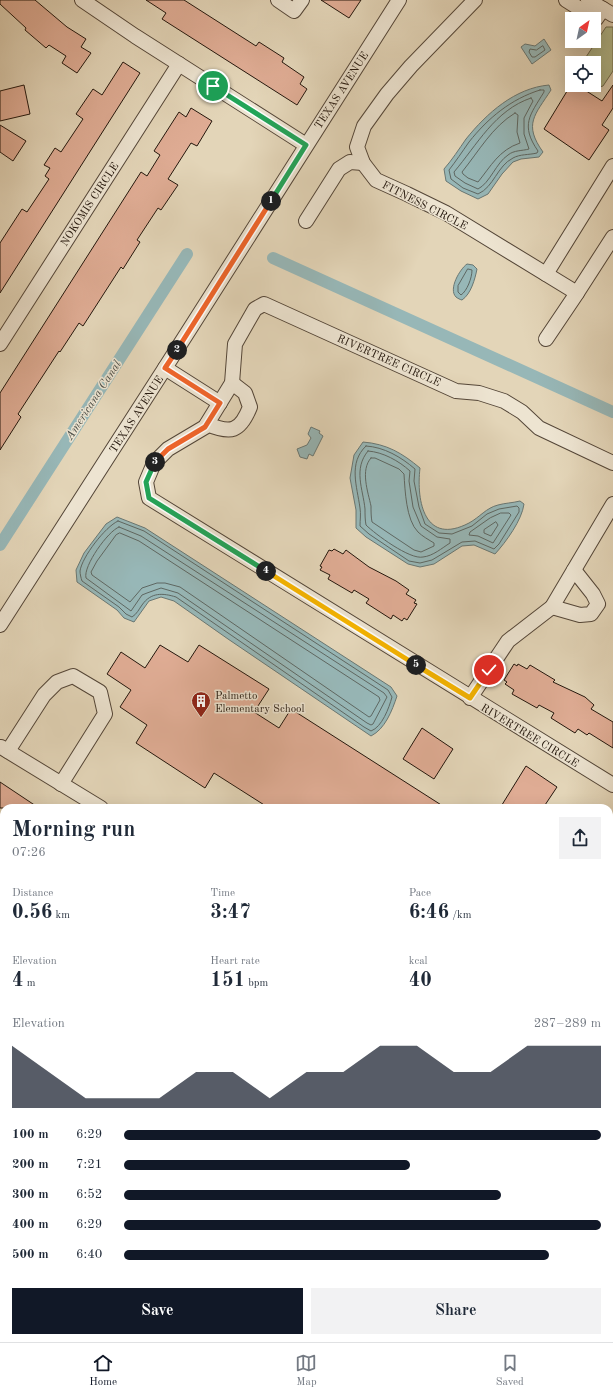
<!DOCTYPE html>
<html lang="en">
<head>
<meta charset="utf-8">
<style>
	body { margin:0; font-family:"Old Standard TT",serif; background:#f2f2f3; color:#1f2937; height:100vh; display:flex; flex-direction:column; font-size:15px; white-space:nowrap }
	* { box-sizing:border-box; margin:0 }
	p { font-size:13px; color:#747a83 }
	.icon { flex:none; width:22px; height:22px; fill:none; stroke:currentColor; stroke-width:2; stroke-linecap:round; stroke-linejoin:round }
	.map { position:relative; flex:1; overflow:hidden }
	.panel { position:absolute; left:0px; top:804px; width:613px; height:538px; display:flex; flex-direction:column; background:#fff; border-radius:12px 12px 0 0; box-shadow:0 4px 16px #0002 }
	.panel>* { flex:none }
	.needle { width:26px; rotate:33deg }
	.fabs { position:absolute; left:565px; top:12px; display:grid; gap:8px }
	.fabs a { display:grid; place-items:center; width:36px; height:36px; border-radius:0px; background:#fff; box-shadow:0 4px 16px #0002; font-size:20px }
	.pin { position:absolute; display:grid; place-items:center; width:34px; height:34px; color:#fff; margin:-17px; border:2px solid #fff; border-radius:50%; box-shadow:0 1px 4px #0007 }
	.km { position:absolute; width:20px; height:20px; margin:-10px; border-radius:50%; background:#222; color:#fff; font-size:11px; line-height:20px; text-align:center }
	.round { display:grid; place-items:center; flex:none; width:42px; height:42px; border-radius:0px; background:#f2f2f3 }
	.head { display:flex; align-items:center; justify-content:space-between; height:68px; padding:0 12px }
	h1 { font-size:22px; font-weight:800; line-height:30px }
	.metrics { display:grid; grid-template-columns:repeat(3,1fr); gap:6px; height:68px; padding:4px 12px }
	.metrics div { display:grid; align-content:center }
	.metrics b { font-size:20px; font-weight:800 }
	.metrics small { font-size:11px; font-weight:400 }
	.metrics p { font-size:11px }
	.chart { height:112px; padding:8px 12px }
	.chart p { display:flex; justify-content:space-between }
	.chart svg { width:100%; height:72px; margin-top:4px; fill:#111827; opacity:.7 }
	.action { display:flex; gap:8px; margin-top:auto; padding:8px 12px }
	.action a { flex:1; height:46px; border-radius:0px; background:#111827; color:#fff; font-size:16px; font-weight:800; line-height:46px; text-align:center }
	.action a+a { background:#f2f2f3; color:#1f2937 }
	ul { padding:0 12px; list-style:none; font-size:13px }
	li { display:grid; grid-template-columns:64px 48px 1fr; align-items:center; height:30px }
	li i { height:10px; border-radius:5px; background:#111827 }
	.tab-bar { display:flex; justify-content:space-around; align-items:center; height:56px; border-top:1px solid #e0e1e3; background:#fff; font-size:11px; color:#747a83 }
	.tab-bar a { display:grid; justify-items:center; gap:2px }
	.tab-bar .active { color:#111827 }
	.map>svg:first-child { display:block }
	.green { fill:#b4bd8f; stroke:#6c6a4e }
	.water { fill:#97b7b7; stroke:#697773 }
	.lines { fill:none; stroke-linecap:round; stroke-linejoin:round }
	.shore { stroke:#5e6762; stroke-width:1 }
	.canal { stroke:#97b7b7; stroke-width:12 }
	.building { fill:#dfac94; stroke:#24170d }
	.minor-casing { stroke:#544638; stroke-width:16 }
	.minor { stroke:#ede4d1; stroke-width:14 }
	.split-1-casing { stroke:#fff; stroke-width:8 }
	.split-2-casing { stroke:#fff; stroke-width:8 }
	.split-3-casing { stroke:#fff; stroke-width:8 }
	.split-4-casing { stroke:#fff; stroke-width:8 }
	.split-5-casing { stroke:#fff; stroke-width:8 }
	.split-6-casing { stroke:#fff; stroke-width:8 }
	.split-1 { stroke:#22a559; stroke-width:5 }
	.split-2 { stroke:#f0652b; stroke-width:5 }
	.split-3 { stroke:#f0652b; stroke-width:5 }
	.split-4 { stroke:#22a559; stroke-width:5 }
	.split-5 { stroke:#f5b400; stroke-width:5 }
	.split-6 { stroke:#f5b400; stroke-width:5 }
	.labels { text-anchor:middle; stroke-width:3; stroke-linejoin:round; paint-order:stroke }
	.street-label { font-size:11px; fill:#24170d; stroke:#ede4d1 }
	.poi-label { font-size:11px; fill:#24170d; stroke:#ede4d1; text-anchor:start }
	.water-label { font-size:12px; font-style:italic; fill:#4c4f48; stroke:#ede4d1 }
</style>
</head>
<body>
<div class="map">
<svg width="613" height="1342" viewBox="0 0 613 1342">
	<rect width="100%" height="100%" fill="#e3d5b8"/>
	<filter id="stains"><feTurbulence type="fractalNoise" baseFrequency=".005" numOctaves="4"/><feColorMatrix values="0 0 0 0 .2 0 0 0 0 .09 0 0 0 0 .02 0 0 0 .5 -.17"/></filter>
	<radialGradient id="worn" r=".72"><stop offset=".6" stop-color="#630" stop-opacity="0"/><stop offset="1" stop-color="#630" stop-opacity=".3"/></radialGradient>
	<polygon class="green" points="606,27 613,27 613,71 603,86 596,88 590,85 594,85 594,63 582,63"/>
	<g class="water">
		<polygon points="544,39 551,50 532,64 521,47 525,44 535,46"/>
		<path d="M 549,85 L 551,90 C 535,115 523,124 543,152 L 539,157 L 521,159 L 513,162 L 502,174 L 488,194 L 478,199 L 461,191 L 446,181 L 444,169 C 452,160 459,149 466,139 C 487,113 515,88 549,85 Z"/>
		<path d="M 467,264 L 473,265 L 477,269 C 475,279 471,294 462,300 C 461,300 457,298 456,297 C 448,289 460,269 467,264 Z"/>
		<polygon points="311,427 320,431 319,433 323,436 313,456 309,454 307,459 300,457 297,449 307,445 311,438 308,434"/>
		<path d="M 363,442 C 387,444 402,453 420,468 C 416,502 425,546 469,523 C 480,517 486,508 498,505 C 505,503 512,503 520,501 L 524,504 C 522,520 506,542 495,554 L 474,545 L 462,546 L 434,564 L 420,567 L 408,564 L 366,537 L 356,528 L 356,510 L 350,478 L 354,455 Z"/>
		<path d="M 117,517 L 145,528 L 391,687 L 397,696 C 392,711 385,729 371,736 L 228,639 L 174,601 L 161,597 L 149,601 L 134,622 L 124,618 L 117,610 L 77,582 L 76,570 L 84,553 L 106,524 Z"/>
	</g>
	<g class="lines">
		<g class="shore">
			<polygon points="543,46 545,50 535,57 532,57 529,52 530,49 536,50"/>
			<path d="M 540,90 L 544,90 L 544,92 C 530,115 520,125 538,151 L 537,153 C 529,155 520,154 513,158 C 497,166 494,187 478,194 L 463,188 L 451,179 L 449,170 C 456,161 462,152 469,142 C 488,118 511,99 540,90 Z"/>
			<path d="M 531,98 L 533,101 L 524,118 L 524,134 L 529,149 C 522,151 514,150 508,155 C 496,163 490,183 478,189 L 465,183 L 455,176 L 454,172 C 477,145 495,110 531,98 Z"/>
			<path d="M 515,113 L 518,115 L 517,132 L 520,143 C 499,150 491,166 478,182 L 468,178 L 463,174 L 462,172 C 479,151 492,127 515,113 Z"/>
			<path d="M 468,269 L 472,270 C 472,278 467,291 461,295 L 458,292 L 458,286 Z"/>
			<path d="M 366,446 C 384,447 401,457 415,469 L 414,481 L 419,507 L 425,524 L 439,533 L 452,534 L 472,526 L 487,514 L 499,509 L 517,506 L 519,508 L 519,512 L 499,544 L 494,549 L 475,541 L 462,542 L 432,560 L 420,563 L 409,561 L 369,534 L 360,526 C 360,520 361,514 360,508 C 357,486 348,463 366,446 Z"/>
			<path d="M 368,451 C 383,452 399,461 410,471 L 409,481 L 413,507 L 421,526 L 437,537 L 450,539 L 450,543 C 442,548 433,556 423,557 C 410,560 375,534 366,525 C 365,520 365,514 365,509 C 363,489 353,469 368,451 Z"/>
			<path d="M 371,458 L 375,458 L 399,469 L 404,474 C 405,490 406,520 418,532 C 422,536 429,540 434,543 L 434,546 L 421,552 L 414,550 L 372,522 C 371,517 371,511 371,506 C 368,492 360,470 371,458 Z"/>
			<polygon points="501,513 509,513 511,515 493,543 478,536 469,535 470,532 490,518"/>
			<path d="M 118,521 L 144,531 L 388,690 L 392,697 C 389,708 382,727 371,731 L 364,727 L 176,597 C 163,593 151,592 142,605 C 139,609 137,614 132,617 L 126,614 L 119,607 L 82,581 C 81,578 80,574 80,571 C 82,557 105,527 118,521 Z"/>
			<polygon points="496,522 498,525 491,536 484,533 484,530"/>
			<path d="M 119,527 L 141,536 L 384,693 L 387,697 L 373,724 L 371,725 L 367,723 L 178,593 L 161,588 L 147,593 L 142,595 L 131,611 L 86,578 C 83,566 108,531 119,527 Z"/>
			<polygon points="120,533 139,541 379,697 380,700 371,716 369,717 180,587 165,583 157,583 142,588 130,602 92,575 91,572 97,561 116,535"/>
		</g>
		<g class="canal">
			<polyline points="273,258 613,412"/>
			<polyline points="0,545 187,254"/>
		</g>
	</g>
	<g class="building">
		<polygon points="0,0 35,0 67,27 86,39 81,47 91,53 77,73 62,63 66,56 49,45 46,48 25,30 26,28 0,4"/>
		<polygon points="146,0 184,0 256,46 259,42 284,58 282,62 304,77 300,84 307,89 297,105 162,19 166,13"/>
		<polygon points="321,0 361,0 349,18"/>
		<polygon points="123,62 140,73 0,293 0,243 22,209 27,212 49,179 45,176 50,168 44,165 55,148 61,152 83,119 76,114 93,89 102,95"/>
		<polygon points="572,83 572,85 577,85 602,101 613,85 613,108 602,125 609,130 589,160 544,129"/>
		<polygon points="24,85 30,114 0,121 0,91"/>
		<polygon points="191,108 212,121 197,146 191,143 168,179 178,185 161,210 158,208 137,240 140,242 123,269 121,267 83,326 79,323 60,352 59,351 18,414 21,417 0,450 0,393 141,172 147,176 160,155 154,151 179,112 186,117"/>
		<polygon points="0,125 26,141 13,161 0,152"/>
		<polygon points="334,549 343,554 346,550 369,567 396,581 409,590 406,594 416,600 414,603 417,604 407,620 404,618 402,621 393,615 391,619 366,603 369,599 354,590 352,593 328,579 330,575 320,570 322,567 320,566 329,550 332,551"/>
		<polygon points="160,645 188,662 199,645 269,689 254,712 279,728 291,709 446,808 269,808 214,773 205,788 136,743 147,725 120,707 131,690 107,674 121,652 145,668"/>
		<polygon points="514,664 517,666 518,664 527,669 530,665 555,680 553,682 585,697 594,705 591,709 613,722 613,748 589,733 587,735 578,729 575,733 551,718 554,713 539,705 537,708 512,694 514,690 505,684 507,682 504,680"/>
		<polygon points="422,728 453,749 434,779 403,759"/>
		<polygon points="526,766 557,787 543,808 500,808"/>
		<polygon points="0,782 39,808 0,808"/>
	</g>
	<g class="lines">
		<defs>
			<g id="minor">
				<polyline points="82,0 135,36 306,145"/>
				<polyline points="278,0 294,11 302,0"/>
				<polyline points="475,0 411,66 387,94 364,126 357,147 363,163 376,180 407,194 446,213 577,293 613,237"/>
				<polyline points="566,0 596,19 603,9"/>
				<polyline points="588,0 613,15"/>
				<polyline points="306,221 339,169 350,162 363,163"/>
				<polyline points="546,274 613,166"/>
				<polyline points="546,339 577,293"/>
				<polyline points="0,344 179,64"/>
				<polyline points="165,368 220,403"/>
				<path d="M 207,424 C 231,434 240,432 250,407 L 245,393 L 232,383"/>
				<polyline points="613,463 539,428 522,412 504,401 479,393 456,391 264,304 255,309 235,344 232,383 205,427 168,449 154,463 146,482 149,498 613,785"/>
				<polyline points="552,607 580,615 591,614 598,604 593,594 574,570"/>
				<polyline points="0,625 165,368 399,0"/>
				<polyline points="470,698 508,641 552,607 613,504"/>
				<polyline points="1,747 101,808"/>
				<polyline points="8,751 44,695 57,682 73,676 100,692 105,714 61,784"/>
				<polyline points="0,955 4,957"/>
				<polyline points="609,1134 613,1136"/>
				<polyline points="0,1164 4,1166"/>
				<polyline points="0,1286 4,1279"/>
				<polyline points="609,1335 613,1338"/>
				<polyline points="280,1338 286,1342"/>
				<polyline points="388,1342 391,1338"/>
			</g>
		</defs>
		<use href="#minor" class="minor-casing"/>
		<use href="#minor" class="minor"/>
	</g>
	<g class="lines">
		<defs>
			<polyline id="split-1" points="213,86 306,145 271,201"/>
			<polyline id="split-2" points="177,350 271,201"/>
			<polyline id="split-3" points="155,462 168,449 205,427 220,403 165,368 177,350"/>
			<polyline id="split-4" points="155,462 146,482 149,498 266,571"/>
			<polyline id="split-5" points="266,571 416,665"/>
			<polyline id="split-6" points="416,665 470,698 489,670"/>
		</defs>
		<use href="#split-1" class="split-1-casing"/>
		<use href="#split-2" class="split-2-casing"/>
		<use href="#split-3" class="split-3-casing"/>
		<use href="#split-4" class="split-4-casing"/>
		<use href="#split-5" class="split-5-casing"/>
		<use href="#split-6" class="split-6-casing"/>
		<use href="#split-1" class="split-1"/>
		<use href="#split-2" class="split-2"/>
		<use href="#split-3" class="split-3"/>
		<use href="#split-4" class="split-4"/>
		<use href="#split-5" class="split-5"/>
		<use href="#split-6" class="split-6"/>
	</g>
	<defs>
		<symbol id="building-pin" viewBox="-11 -11 22 30"><path d="M0 17L-7.5 6A9.5 9.5 0 1 1 7.5 6Z" fill="#8f2418" stroke="#ede4d1"/><path d="M-4-6H4V6H1V3H-1V6H-4ZM-2.5-4.3h1.7v1.8h-1.7ZM.8-4.3h1.7v1.8H.8ZM-2.5-1h1.7V.8h-1.7ZM.8-1h1.7V.8H.8Z" fill="#fff"/></symbol>
	</defs>
	<g fill-rule="evenodd">
		<use href="#building-pin" x="190" y="690" width="22" height="30"/>
	</g>
	<g class="labels">
		<g class="street-label">
			<text transform="translate(341 90) rotate(-57)" y="4">TEXAS AVENUE</text>
			<text transform="translate(89 204) rotate(-57)" y="4">NOKOMIS CIRCLE</text>
			<text transform="translate(425 205) rotate(27)" y="4">FITNESS CIRCLE</text>
			<text transform="translate(389 360) rotate(24)" y="4">RIVERTREE CIRCLE</text>
			<text transform="translate(136 414) rotate(-57)" y="4">TEXAS AVENUE</text>
			<text transform="translate(530 735) rotate(31)" y="4">RIVERTREE CIRCLE</text>
		</g>
		<g class="poi-label">
			<text x="215" y="699">Palmetto<tspan x="215" dy="13">Elementary School</tspan></text>
		</g>
		<g class="water-label">
			<text transform="translate(93 400) rotate(-57)" y="4">Americana Canal</text>
		</g>
	</g>
	<rect width="100%" height="100%" filter="url(#stains)"/>
	<rect width="100%" height="100%" fill="url(#worn)"/>
</svg>
<div class="fabs">
<a><svg class="needle" viewBox="-14 -14 28 28"><path d="M0-13l5 13h-10z" fill="#e53935"/><path d="M0 13l5-13h-10z" fill="#747a83"/></svg></a>
<a><svg class="icon" aria-label="locate" viewBox="0 0 24 24"><circle cx="12" cy="12" r="6"/><path d="M12 2v4M12 18v4M2 12h4M18 12h4"/></svg></a>
</div>
<div class="pin" style="left:213px;top:86px;background:#1e9e55"><svg class="icon" aria-label="arrive" viewBox="0 0 24 24"><path d="M6 21V4h12l-3 4 3 4H6"/></svg></div>
<div class="pin" style="left:489px;top:670px;background:#d93025"><svg class="icon" aria-label="check" viewBox="0 0 24 24"><path d="M5 12l5 5 9-10"/></svg></div>
<b class="km" style="left:271px;top:201px">1</b>
<b class="km" style="left:177px;top:350px">2</b>
<b class="km" style="left:155px;top:462px">3</b>
<b class="km" style="left:266px;top:571px">4</b>
<b class="km" style="left:416px;top:665px">5</b>
<section class="panel">
<div class="head"><div><h1>Morning run</h1><p>07:26</p></div><a class="round"><svg class="icon" aria-label="share" viewBox="0 0 24 24"><path d="M12 15V3M7 8l5-5 5 5M5 13v7h14v-7"/></svg></a></div>
<div class="metrics">
<div><p>Distance</p><b>0.56<small> km</small></b></div>
<div><p>Time</p><b>3:47</b></div>
<div><p>Pace</p><b>6:46<small> /km</small></b></div>
</div>
<div class="metrics">
<div><p>Elevation</p><b>4<small> m</small></b></div>
<div><p>Heart rate</p><b>151<small> bpm</small></b></div>
<div><p>kcal</p><b>40</b></div>
</div>
<div class="chart"><p><span>Elevation</span>287–289 m</p>
<svg viewBox="0 0 160 44" preserveAspectRatio="none"><path d="M0 44V6L10 22L20 38L30 38L40 38L50 22L60 22L70 38L80 22L90 22L100 6L110 6L120 22L130 22L140 6L150 6L160 6V44z"/></svg>
</div>
<ul>
<li><b>100 m</b>6:29<i style="width:100%"></i></li>
<li><b>200 m</b>7:21<i style="width:60%"></i></li>
<li><b>300 m</b>6:52<i style="width:79%"></i></li>
<li><b>400 m</b>6:29<i style="width:100%"></i></li>
<li><b>500 m</b>6:40<i style="width:89%"></i></li>
</ul>
<div class="action"><a>Save</a><a>Share</a></div>
</section>
</div>
<nav class="tab-bar">
<a class="active"><svg class="icon" aria-label="home" viewBox="0 0 24 24"><path d="M3 11l9-7 9 7M6 9v11h12V9"/></svg>Home</a>
<a><svg class="icon" aria-label="map" viewBox="0 0 24 24"><path d="M3 6l6-2 6 2 6-2v14l-6 2-6-2-6 2zM9 4v14M15 6v14"/></svg>Map</a>
<a><svg class="icon" aria-label="saved" viewBox="0 0 24 24"><path d="M7 4h10v16l-5-4-5 4z"/></svg>Saved</a>
</nav>
</body>
</html>
